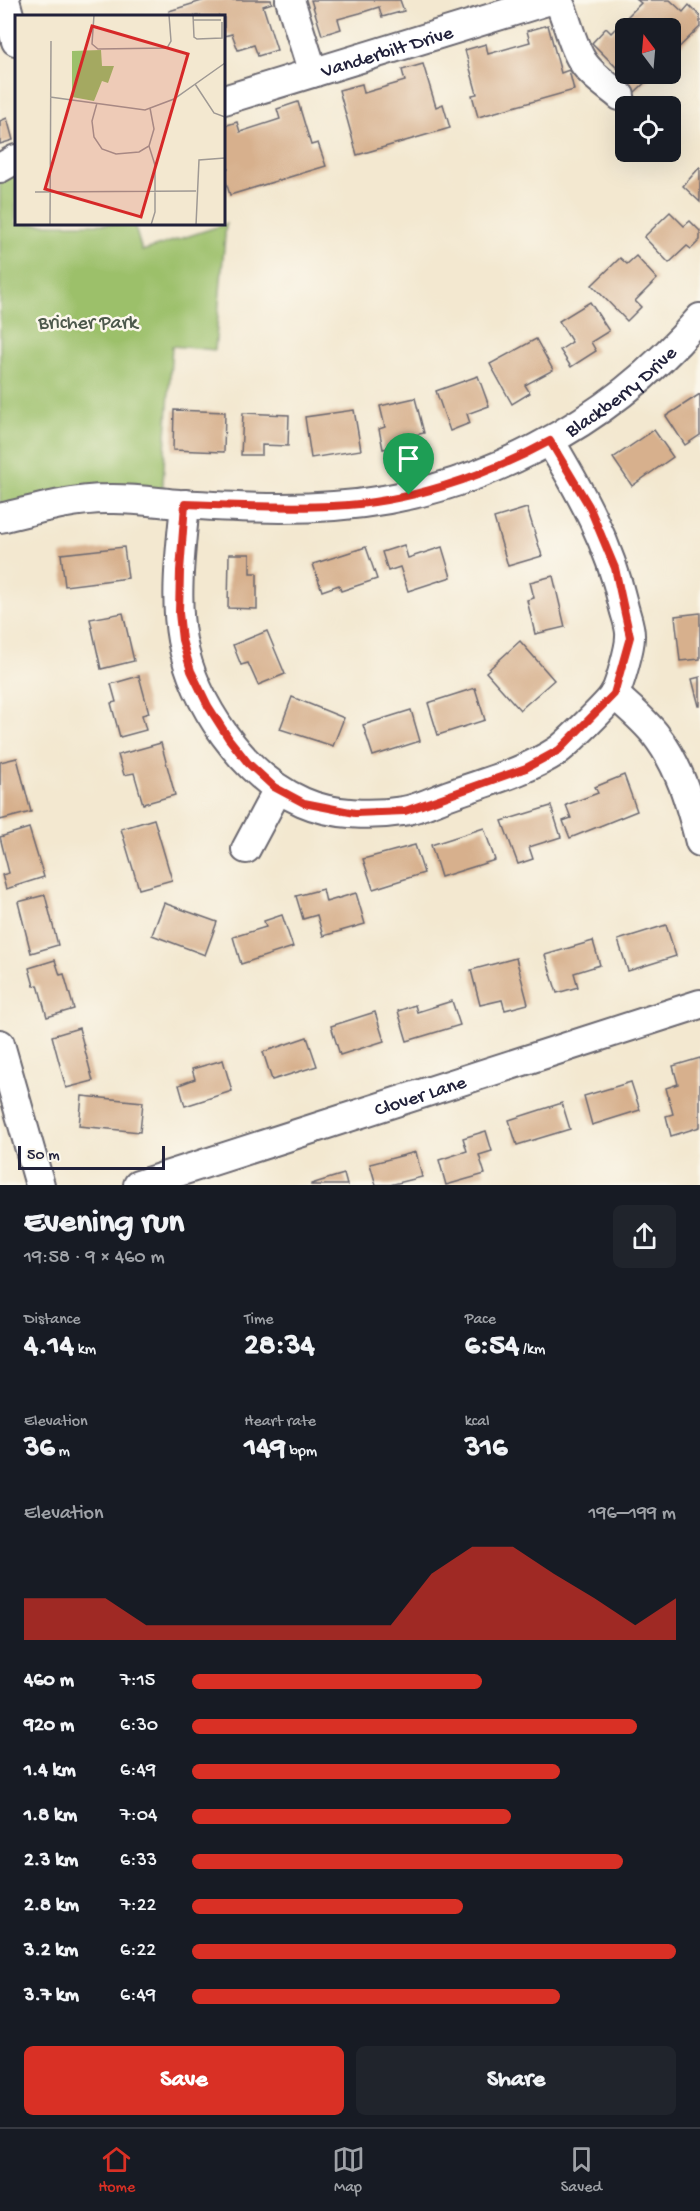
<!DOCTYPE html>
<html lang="en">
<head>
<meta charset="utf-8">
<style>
	body { margin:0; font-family:"Gochi Hand",sans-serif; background:#20242c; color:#f1f3f6; height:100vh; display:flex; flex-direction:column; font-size:22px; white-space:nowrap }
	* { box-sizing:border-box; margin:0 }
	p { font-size:20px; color:#9ea1a6 }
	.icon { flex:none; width:33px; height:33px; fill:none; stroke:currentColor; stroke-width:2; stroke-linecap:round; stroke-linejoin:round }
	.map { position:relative; height:1185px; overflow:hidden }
	.side { display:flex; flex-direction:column; background:#171b24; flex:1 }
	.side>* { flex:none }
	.needle { width:39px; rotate:344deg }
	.controls { position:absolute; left:615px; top:18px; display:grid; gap:12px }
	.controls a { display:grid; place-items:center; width:66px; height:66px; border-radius:9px; background:#171b24; box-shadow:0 6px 24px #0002; font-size:30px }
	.scale { position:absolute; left:18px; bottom:15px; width:147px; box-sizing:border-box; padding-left:6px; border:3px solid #22223b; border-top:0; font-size:16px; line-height:21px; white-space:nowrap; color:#22223b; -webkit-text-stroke:4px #fbf7ec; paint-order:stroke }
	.pin { position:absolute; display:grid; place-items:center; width:51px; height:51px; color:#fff; margin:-62px -26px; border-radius:50% 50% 50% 0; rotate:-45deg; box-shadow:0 0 6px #0007 }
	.pin .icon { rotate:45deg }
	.round { display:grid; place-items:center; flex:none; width:63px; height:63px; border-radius:9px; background:#20242c }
	.headline { display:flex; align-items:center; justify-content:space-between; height:102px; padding:0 24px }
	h1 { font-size:33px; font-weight:700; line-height:45px }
	.metrics { display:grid; grid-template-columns:repeat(3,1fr); gap:9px; height:102px; padding:6px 24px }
	.metrics div { display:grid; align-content:center }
	.metrics b { font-size:30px; font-weight:700 }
	.metrics small { font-size:16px; font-weight:400 }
	.metrics p { font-size:16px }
	.chart { height:168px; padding:12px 24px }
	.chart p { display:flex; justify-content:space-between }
	.chart svg { width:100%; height:108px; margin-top:6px; fill:#d93025; opacity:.7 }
	.cta { display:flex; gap:12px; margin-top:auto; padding:12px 24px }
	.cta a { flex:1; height:69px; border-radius:9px; background:#d93025; color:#fff; font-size:24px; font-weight:700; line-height:69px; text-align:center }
	.cta a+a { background:#20242c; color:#f1f3f6 }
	ul { padding:0 24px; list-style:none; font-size:20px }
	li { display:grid; grid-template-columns:96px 72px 1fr; align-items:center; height:45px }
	li i { height:15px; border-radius:8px; background:#d93025 }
	.tab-bar { display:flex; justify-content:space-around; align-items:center; height:84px; border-top:2px solid #363941; background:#171b24; font-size:16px; color:#9ea1a6 }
	.tab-bar a { display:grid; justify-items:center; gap:3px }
	.tab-bar .on { color:#d93025 }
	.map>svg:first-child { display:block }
	.green { fill:#9cc06b; stroke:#5f7153; stroke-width:1.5 }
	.building { fill:#d7b08d }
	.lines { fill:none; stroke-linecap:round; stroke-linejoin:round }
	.minor-casing { stroke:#6b676f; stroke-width:32 }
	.minor { stroke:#fff; stroke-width:28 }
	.route-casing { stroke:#fff; stroke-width:12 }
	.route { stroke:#d93025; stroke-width:8 }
	.labels { text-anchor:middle; stroke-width:5; stroke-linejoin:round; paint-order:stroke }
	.street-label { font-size:20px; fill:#22223b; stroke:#fbf7ec }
	.park-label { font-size:20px; fill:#4d594c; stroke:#fbf7ec }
	.inset-road { fill:none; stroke:#9f9994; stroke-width:1.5 }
	.view { fill:#d62828; fill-opacity:0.15; stroke:#d62828; stroke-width:3 }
	.inset-edge { fill:none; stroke:#22223b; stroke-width:3 }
</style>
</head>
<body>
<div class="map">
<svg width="700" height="1185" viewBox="0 0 700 1185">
	<rect width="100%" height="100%" fill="#fbf7ec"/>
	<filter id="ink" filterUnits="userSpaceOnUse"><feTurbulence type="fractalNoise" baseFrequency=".0167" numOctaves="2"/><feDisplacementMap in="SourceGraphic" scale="12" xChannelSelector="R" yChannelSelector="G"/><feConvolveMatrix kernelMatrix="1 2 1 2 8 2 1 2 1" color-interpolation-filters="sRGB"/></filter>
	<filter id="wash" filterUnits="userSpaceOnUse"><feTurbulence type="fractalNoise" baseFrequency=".008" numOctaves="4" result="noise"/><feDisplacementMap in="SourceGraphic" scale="24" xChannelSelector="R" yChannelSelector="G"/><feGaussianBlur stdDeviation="1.35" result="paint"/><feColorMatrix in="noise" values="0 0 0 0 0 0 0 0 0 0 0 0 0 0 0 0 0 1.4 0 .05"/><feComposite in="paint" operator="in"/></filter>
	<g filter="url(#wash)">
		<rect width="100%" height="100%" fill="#f3e8d0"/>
		<polygon class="green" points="16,172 16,224 134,224 142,251 226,224 215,350 172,346 162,497 3,511 0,501 0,177"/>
		<g id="blocks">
			<g class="building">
				<polygon points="205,0 271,0 272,3 263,6 277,50 258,56 254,45 238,50 232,34 224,36 224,16 170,16 169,11"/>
				<polygon points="311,0 400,0 404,11 382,17 379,7 360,13 338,19 341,29 322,35"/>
				<polygon points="637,0 670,0 683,12 689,5 700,16 700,27 670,56 670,28 626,28 626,74 654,74 635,92 621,78 624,75 592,43 606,28 611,33 641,3"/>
				<polygon points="548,25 561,73 569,70 574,90 478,117 472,95 477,94 465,50 486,44 488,54 530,42 527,31"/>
				<polygon points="423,64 436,107 443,104 450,128 357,155 339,90 362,84 364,93 405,81 402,70"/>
				<polygon points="298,102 311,145 318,143 326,166 230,195 224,176 224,170 228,169 224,154 224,126 237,122 240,132 280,119 277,109"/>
				<polygon points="7,118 13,140 0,144 0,121"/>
				<polygon points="700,167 700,202 683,186"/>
				<polygon points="670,212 684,226 690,221 700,231 700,240 691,249 687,246 669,263 644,237"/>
				<polygon points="636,256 657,279 635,301 641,307 627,321 592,285 620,258 627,264"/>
				<polygon points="590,302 609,331 591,342 596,351 571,367 560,350 572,342 559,321"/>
				<polygon points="536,339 553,370 525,385 530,393 512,404 490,364"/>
				<polygon points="478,376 489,406 467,414 470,423 450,431 436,391"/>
				<polygon points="700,394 700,435 685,445 666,416"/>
				<polygon points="415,398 424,433 401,438 403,445 383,449 379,429 385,427 380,406"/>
				<polygon points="174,410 225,412 224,452 173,450"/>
				<polygon points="354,410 361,450 311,458 305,417"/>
				<polygon points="243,413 289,415 288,446 262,445 262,455 241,455"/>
				<polygon points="654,430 673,457 632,486 613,458"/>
				<polygon points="527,508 542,556 508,566 494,518"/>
				<polygon points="404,545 408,558 442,547 451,577 408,591 400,567 388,571 382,552"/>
				<polygon points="124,547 128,578 65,586 61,554"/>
				<polygon points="366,547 377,579 341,591 339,585 322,591 313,564"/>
				<polygon points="229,554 250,554 250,573 257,573 257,609 228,608"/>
				<polygon points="553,576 565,627 535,634 527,600 534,598 530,582"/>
				<polygon points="123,613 134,661 101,669 90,619"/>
				<polygon points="700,613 700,659 680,661 675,616"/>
				<polygon points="267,631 285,674 258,685 248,663 241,665 233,645"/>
				<polygon points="520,641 554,680 520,710 486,672"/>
				<polygon points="139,676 149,713 142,715 146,730 120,737 111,703 116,702 111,684"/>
				<polygon points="700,677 700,706 699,706 692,679"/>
				<polygon points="475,688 485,720 438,735 428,703"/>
				<polygon points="292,697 344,718 333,746 280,729"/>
				<polygon points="411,710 420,741 373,756 363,725"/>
				<polygon points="161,743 175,795 143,804 134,773 124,775 118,755"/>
				<polygon points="17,758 31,812 0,820 0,762"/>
				<polygon points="624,775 637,811 570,838 563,821 571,818 566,805 598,793 595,787"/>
				<polygon points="551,806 561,837 529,847 533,859 518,864 502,821"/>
				<polygon points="154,819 172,880 139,889 121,829"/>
				<polygon points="29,828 44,877 6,889 2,875 9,873 0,837"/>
				<polygon points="484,828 495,860 441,877 431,845"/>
				<polygon points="415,845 424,873 373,889 363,859"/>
				<polygon points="323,889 326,902 356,893 365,924 323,936 317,915 303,919 296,896"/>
				<polygon points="45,895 58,945 31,953 18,902"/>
				<polygon points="164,903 217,922 205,955 152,935"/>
				<polygon points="282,915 293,947 241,964 233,937 266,927 264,921"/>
				<polygon points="666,925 676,956 628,971 618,940"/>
				<polygon points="593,941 600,965 574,973 578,987 557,993 545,955"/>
				<polygon points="516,958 528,1004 505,1010 502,1000 480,1005 471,970"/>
				<polygon points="55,960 60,975 64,974 74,1009 47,1017 38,985 34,986 29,968"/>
				<polygon points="452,1001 460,1025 407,1041 398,1011 415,1005 417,1012"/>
				<polygon points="375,1012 384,1041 340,1055 331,1026"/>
				<polygon points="79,1028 93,1081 66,1088 52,1036"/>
				<polygon points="307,1037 317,1066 272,1080 263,1052"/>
				<polygon points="700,1058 700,1127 671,1136 666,1116 673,1114 666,1088 678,1084 673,1066"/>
				<polygon points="223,1060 232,1091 185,1106 179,1085 195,1079 192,1069"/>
				<polygon points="631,1082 640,1110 592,1125 584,1096"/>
				<polygon points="82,1096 143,1102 140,1132 79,1126"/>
				<polygon points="562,1103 570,1129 517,1145 509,1120"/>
				<polygon points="486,1131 492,1151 479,1155 485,1174 446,1185 439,1160 467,1151 463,1138"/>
				<polygon points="416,1152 422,1177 390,1185 376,1185 370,1164"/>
				<polygon points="344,1174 347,1185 311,1185 311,1184"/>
			</g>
		</g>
	</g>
	<g filter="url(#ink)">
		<use href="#blocks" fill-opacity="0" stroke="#6b676f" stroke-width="1.5"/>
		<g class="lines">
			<defs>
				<g id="minor">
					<polyline points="5,0 16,41"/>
					<polyline points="290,0 313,73"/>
					<path d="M 558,0 C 567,18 570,39 580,57 C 588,73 607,85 620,96"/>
					<path id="s1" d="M 224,100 L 550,0"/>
					<polyline points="0,168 16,159"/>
					<path d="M 185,504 C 181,548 174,596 182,640 C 194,703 243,776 303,802 C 332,815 372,816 403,811 C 418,809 435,800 449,795 C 485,782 525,772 557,751 C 566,745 610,702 615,693 C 620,683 630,648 630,637 C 631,627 625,614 623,604 C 609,543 581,493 550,441"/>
					<path id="s2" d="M 0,518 C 34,510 72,499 107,499 C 131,498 156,502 179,504 C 230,507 283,510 334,506 C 474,496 609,425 700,318"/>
					<path d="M 614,694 C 628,707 643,719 655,734 C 680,766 690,803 700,842"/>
					<polyline points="246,849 278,789"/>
					<polyline points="0,1044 40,1185"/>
					<path id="s3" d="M 138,1185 L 700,1004"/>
				</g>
			</defs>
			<use href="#minor" class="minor-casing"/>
			<use href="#minor" class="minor"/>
		</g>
	</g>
	<g class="lines" filter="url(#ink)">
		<defs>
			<path id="route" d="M 550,441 L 589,506 L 615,568 L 630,637 L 614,694 L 559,750 L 526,768 L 405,811 L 355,813 L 304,803 L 274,787 L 248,763 L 229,739 L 208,706 L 191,671 L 182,640 L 179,613 L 180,571 L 185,504 C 234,506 283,508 332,506 C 407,503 484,477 550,441 Z"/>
		</defs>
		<use href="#route" class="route-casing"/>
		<use href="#route" class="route"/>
	</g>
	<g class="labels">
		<g class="street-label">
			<text dy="7" stroke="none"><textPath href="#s1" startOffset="170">Vanderbilt Drive</textPath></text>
			<text dy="7" stroke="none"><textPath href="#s2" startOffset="650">Blackberry Drive</textPath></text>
			<text dy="7" stroke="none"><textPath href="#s3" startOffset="296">Clover Lane</textPath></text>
		</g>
		<g class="park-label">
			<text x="88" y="328">Bricher Park</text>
		</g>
	</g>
	<g transform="translate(15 15)">
		<rect width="210" height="210" fill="#f3e8d0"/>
		<path d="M 86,35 L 87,51 L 99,51 L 93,68 L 87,66 L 79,86 L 57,82 L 57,36 Z" fill="#9cc06b"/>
		<path class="inset-road" d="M 79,0 L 77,29 L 83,34 L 152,33 L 156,26 L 154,0M 178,0 L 179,22 L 182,24 L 207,23 L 207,7M 178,5 L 206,5M 180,69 L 199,98 L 210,102M 35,82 L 130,95 L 159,84 L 210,48M 82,88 L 77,106 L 79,122 L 87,134 L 101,139 L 124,137 L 134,131 L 139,114 L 135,93M 134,131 L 140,150 L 140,197 L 136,210M 20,177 L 181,176M 35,210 L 36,26M 181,210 L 184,145 L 210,143"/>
		<path class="view" d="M 77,11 L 173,39 L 126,202 L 30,174 Z"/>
		<rect width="210" height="210" class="inset-edge"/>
	</g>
</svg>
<div class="controls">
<a><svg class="needle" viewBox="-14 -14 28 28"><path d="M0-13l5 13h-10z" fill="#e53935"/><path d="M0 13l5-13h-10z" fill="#9ea1a6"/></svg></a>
<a><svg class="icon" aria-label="locate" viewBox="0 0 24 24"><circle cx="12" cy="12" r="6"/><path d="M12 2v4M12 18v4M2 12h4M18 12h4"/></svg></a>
</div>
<div class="scale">50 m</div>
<div class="pin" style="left:409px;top:495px;background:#1e9e55"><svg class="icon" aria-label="arrive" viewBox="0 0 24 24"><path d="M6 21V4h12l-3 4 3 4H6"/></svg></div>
</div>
<section class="side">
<div class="headline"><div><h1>Evening run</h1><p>19:58 · 9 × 460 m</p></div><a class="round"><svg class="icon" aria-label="share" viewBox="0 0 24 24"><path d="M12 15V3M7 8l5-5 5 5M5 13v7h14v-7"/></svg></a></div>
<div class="metrics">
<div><p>Distance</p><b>4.14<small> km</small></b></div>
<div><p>Time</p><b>28:34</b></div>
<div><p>Pace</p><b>6:54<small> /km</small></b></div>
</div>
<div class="metrics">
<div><p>Elevation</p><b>36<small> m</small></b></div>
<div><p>Heart rate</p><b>149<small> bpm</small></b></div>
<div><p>kcal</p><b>316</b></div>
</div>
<div class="chart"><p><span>Elevation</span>196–199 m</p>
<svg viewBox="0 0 160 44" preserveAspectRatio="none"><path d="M0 44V27L10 27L20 27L30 38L40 38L50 38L60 38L70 38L80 38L90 38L100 17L110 6L120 6L130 17L140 27L150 38L160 27V44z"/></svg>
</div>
<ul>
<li><b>460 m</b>7:15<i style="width:60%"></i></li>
<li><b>920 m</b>6:30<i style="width:92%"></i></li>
<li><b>1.4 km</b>6:49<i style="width:76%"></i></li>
<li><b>1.8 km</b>7:04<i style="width:66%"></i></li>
<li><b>2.3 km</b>6:33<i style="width:89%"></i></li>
<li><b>2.8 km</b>7:22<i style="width:56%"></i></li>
<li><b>3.2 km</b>6:22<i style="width:100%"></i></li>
<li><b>3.7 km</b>6:49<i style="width:76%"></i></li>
</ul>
<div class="cta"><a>Save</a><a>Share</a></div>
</section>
<nav class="tab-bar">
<a class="on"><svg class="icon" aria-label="home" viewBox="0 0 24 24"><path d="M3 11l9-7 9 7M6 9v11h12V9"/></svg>Home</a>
<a><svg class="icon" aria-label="map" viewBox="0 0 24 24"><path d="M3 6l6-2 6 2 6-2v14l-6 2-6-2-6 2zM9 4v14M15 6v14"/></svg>Map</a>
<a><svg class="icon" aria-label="saved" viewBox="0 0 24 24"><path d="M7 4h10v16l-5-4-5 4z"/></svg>Saved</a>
</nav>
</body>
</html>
